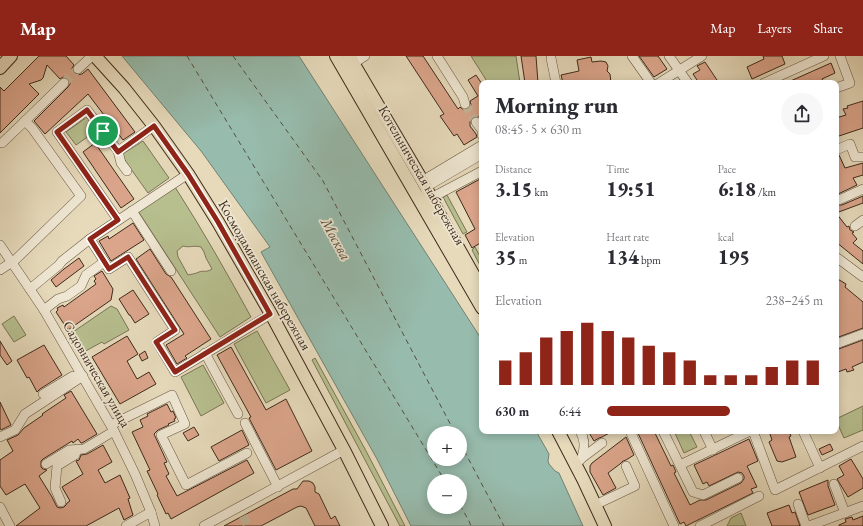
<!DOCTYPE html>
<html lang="en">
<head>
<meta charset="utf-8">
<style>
	body { margin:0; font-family:"EB Garamond",serif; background:#f7f7f7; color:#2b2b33; height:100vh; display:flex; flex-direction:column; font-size:15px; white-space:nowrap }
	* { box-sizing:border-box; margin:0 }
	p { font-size:13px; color:#7c7c81 }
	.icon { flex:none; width:22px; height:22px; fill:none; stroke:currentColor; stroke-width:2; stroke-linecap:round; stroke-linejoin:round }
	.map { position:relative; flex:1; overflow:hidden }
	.details { position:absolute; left:479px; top:24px; width:360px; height:354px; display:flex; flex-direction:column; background:#fff; border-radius:8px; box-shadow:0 2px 10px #0003 }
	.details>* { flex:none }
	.tools { position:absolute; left:427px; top:370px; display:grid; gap:8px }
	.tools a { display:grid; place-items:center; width:40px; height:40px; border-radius:50%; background:#fff; box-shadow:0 2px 10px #0003; font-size:20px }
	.pin { position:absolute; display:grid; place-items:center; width:34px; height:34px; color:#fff; margin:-17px; border:2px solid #fff; border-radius:50%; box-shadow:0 1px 4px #0007 }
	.round { display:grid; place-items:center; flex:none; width:42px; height:42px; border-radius:21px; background:#f7f7f7 }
	.headline { display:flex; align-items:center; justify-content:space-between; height:68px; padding:0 16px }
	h1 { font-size:22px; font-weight:800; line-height:30px }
	.metrics { display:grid; grid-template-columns:repeat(3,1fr); gap:6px; height:68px; padding:4px 16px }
	.metrics div { display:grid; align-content:center }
	.metrics b { font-size:20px; font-weight:800 }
	.metrics small { font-size:11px; font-weight:400 }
	.metrics p { font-size:11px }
	.chart { height:112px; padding:8px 16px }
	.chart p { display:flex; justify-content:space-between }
	.chart svg { width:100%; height:72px; margin-top:4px; stroke:#8f2418; stroke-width:6 }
	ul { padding:0 16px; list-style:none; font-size:13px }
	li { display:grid; grid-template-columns:64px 48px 1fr; align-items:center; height:30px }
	li i { height:10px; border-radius:5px; background:#8f2418 }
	header { display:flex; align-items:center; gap:24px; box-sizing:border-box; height:56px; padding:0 20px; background:#8f2418; color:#fff }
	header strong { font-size:19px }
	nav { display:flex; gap:22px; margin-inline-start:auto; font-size:14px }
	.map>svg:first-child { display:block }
	.green { fill:#b7bf8f; stroke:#7a7555; fill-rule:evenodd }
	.water { fill:#97bbac; stroke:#738172; fill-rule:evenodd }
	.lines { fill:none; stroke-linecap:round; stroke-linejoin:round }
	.ferry { stroke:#544f3f; stroke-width:1; stroke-dasharray:5 4; stroke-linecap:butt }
	.building { fill:#dba58b; stroke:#3e2b1b }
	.minor-tunnel { stroke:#c4b79b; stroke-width:9; stroke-dasharray:9 4.5; stroke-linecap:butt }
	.minor-casing { stroke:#685743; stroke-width:10 }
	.major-casing { stroke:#3e2b1b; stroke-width:14 }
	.minor { stroke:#efe7d3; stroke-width:9 }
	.major { stroke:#e6dabb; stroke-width:12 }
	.route-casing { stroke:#fff; stroke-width:8 }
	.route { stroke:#8f2418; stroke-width:5 }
	.labels { text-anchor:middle; stroke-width:3.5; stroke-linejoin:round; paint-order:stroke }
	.street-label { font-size:14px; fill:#3e2b1b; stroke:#efe7d3 }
	.water-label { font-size:15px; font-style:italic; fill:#544f3f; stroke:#efe7d3 }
</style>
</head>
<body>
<header>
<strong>Map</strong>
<nav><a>Map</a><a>Layers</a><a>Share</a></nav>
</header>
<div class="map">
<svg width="863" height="470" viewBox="0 0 863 470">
	<rect width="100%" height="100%" fill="#e6dabb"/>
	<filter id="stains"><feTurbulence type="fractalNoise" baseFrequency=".005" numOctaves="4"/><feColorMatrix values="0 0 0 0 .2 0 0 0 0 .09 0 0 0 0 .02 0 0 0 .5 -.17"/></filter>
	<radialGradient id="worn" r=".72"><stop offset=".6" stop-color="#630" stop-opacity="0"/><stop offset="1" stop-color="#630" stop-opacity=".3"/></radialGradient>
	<g class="green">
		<polygon points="471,0 516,0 520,27 488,27"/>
		<polygon points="87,61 96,75 76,89 66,76"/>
		<polygon points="143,85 169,122 148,137 121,99"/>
		<path d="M 175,131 C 202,173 227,217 251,261 L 220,281 L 138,155 ZM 183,190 C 190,192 193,189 201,191 L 204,196 L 206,202 L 212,213 C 206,217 204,214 199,216 C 195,218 192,218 188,219 L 178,201 L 177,195 Z"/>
		<polygon points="447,139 467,176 463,178 443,141"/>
		<polygon points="475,191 482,204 482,213 472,194"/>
		<polygon points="111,250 117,253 129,274 104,288 102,286 82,297 70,278"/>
		<polygon points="14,260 26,279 14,286 2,268"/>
		<polygon points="257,275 290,334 266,347 234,288"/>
		<polygon points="315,302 365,393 405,470 400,470 312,304"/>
		<polygon points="203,309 224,347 201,360 181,321"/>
		<polygon points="863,350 863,374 844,382 836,364 836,363"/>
		<polygon points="679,375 689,375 697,391 684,397 675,377"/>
		<polygon points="741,457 746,470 727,470 731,462"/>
	</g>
	<path class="water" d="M 122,0 L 299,0 L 482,284 L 482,375 L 536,375 L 549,398 L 548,405 L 549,408 L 555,415 L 559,417 L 583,470 L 411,470 L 377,403 L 261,196 L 270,191 L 201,95 ZM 434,377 L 460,377 L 460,403 L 434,403 ZM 434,425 L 460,425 L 460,451 L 434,451 Z"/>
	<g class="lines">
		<g class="ferry">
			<polyline points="187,0 445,425"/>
			<polyline points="233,0 323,125 455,377"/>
			<polyline points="460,387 504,470"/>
			<polyline points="460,449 469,465 471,470"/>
		</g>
	</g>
	<g class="building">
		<polygon points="39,0 66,0 74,9 72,12 72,15 74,17 77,19 82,18 88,13 135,76 123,84 88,38 45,78 34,65 68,31 70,28 70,25 68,23 63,21 60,23 47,9 43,22 41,24 29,28 39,38 0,77 0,31 4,35"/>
		<polygon points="406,0 423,0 458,53 460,51 464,54 469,52 471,49 470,45 478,40 468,24 476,19 482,28 482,62 481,63 479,61 475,60 472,61 470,66 470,70 476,78 477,81 464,89 457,78 454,80 440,60 444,58"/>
		<polygon points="521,0 536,0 538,27 525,27"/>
		<polygon points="639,0 658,0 667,13 654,21"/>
		<polygon points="763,0 782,0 785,8 752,23 747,11 764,3"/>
		<polygon points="591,1 592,6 601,5 606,6 608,10 607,15 610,18 611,27 563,27 561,19 579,15 577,4"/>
		<polygon points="705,6 719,27 699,27 693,18 700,14 697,10"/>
		<polygon points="831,7 835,17 822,23 824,27 786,27"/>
		<polygon points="863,45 863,72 836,81 836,62 846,59 843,53 848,52 847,50"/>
		<polygon points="95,87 134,143 121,152 83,96"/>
		<polygon points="839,99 845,112 863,107 863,119 853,122 857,129 836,139 836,100"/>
		<polygon points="482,122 482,186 472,192 465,179 475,173 456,136"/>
		<polygon points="863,140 863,147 836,157 836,149 842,149"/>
		<polygon points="836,157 847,171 849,170 850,174 854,176 852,177 857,183 853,187 863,195 863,208 836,186"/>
		<polygon points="133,167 144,184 111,205 99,185 108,180 109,183"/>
		<polygon points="150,193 166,218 171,221 211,283 185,300 187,302 177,308 166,289 184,278 136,203"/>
		<polygon points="79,202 84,210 56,231 51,224 64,213"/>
		<polygon points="102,215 113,233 111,244 68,274 56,256 58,254 57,252 63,249 64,251 96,228 94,225 96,223 94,220"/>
		<polygon points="836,222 846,228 845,231 863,246 863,272 836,282"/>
		<polygon points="133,234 149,258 135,267 130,259 129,259 119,243"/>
		<polygon points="127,280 138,298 127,305 137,323 149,316 156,328 120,348 92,301"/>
		<polygon points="863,284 863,306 852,311 854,314 847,316 846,313 838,316 836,312 836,294"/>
		<polygon points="0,285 12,305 7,309 0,299"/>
		<polygon points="44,289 62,319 40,333 37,336 29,321 27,322 17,304"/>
		<polygon points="231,291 266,354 286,343 312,395 276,414 249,362 251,361 217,299"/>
		<polygon points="145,295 148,302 142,305 139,299"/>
		<polygon points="71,335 97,378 82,387 81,387 78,383 73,387 72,385 43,403 41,405 41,411 43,413 47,414 39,420 52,441 57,451 60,452 64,451 66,449 67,447 70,445 62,431 83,418 76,405 79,404 81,399 87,398 103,389 112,406 98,414 105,427 120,419 130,442 128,443 133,459 124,464 119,452 86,470 16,470 40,452 25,428 6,439 0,430 0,404 13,395 7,384 18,379 24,372 43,359 42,358 66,342 64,339"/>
		<polygon points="0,346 11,369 1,374 0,372"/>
		<polygon points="167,348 171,356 173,355 176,362 174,363 175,365 168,368 169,369 158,374 154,378 167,406 164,407 169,418 166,420 177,440 247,404 254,417 171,463 168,457 166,458 157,439 158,438 147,415 150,414 132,376 143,371 140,364 148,360 147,358"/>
		<polygon points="194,371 199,379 188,385 183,377"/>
		<polygon points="242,374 249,389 219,405 211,391"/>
		<polygon points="588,375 613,375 602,381 599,382 594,385"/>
		<polygon points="637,375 654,375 671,410 673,409 676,416 674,417 690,449 700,444 706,444 741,427 744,423 744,420 742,417 738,416 709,430 707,426 703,428 694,409 749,383 758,405 747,410 757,431 751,433 753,437 698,464 686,470 684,466 680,468"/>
		<polygon points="769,375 789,375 791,380 789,381 796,401 782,406 777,405 769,386 772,384"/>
		<polygon points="626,381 634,399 626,404 623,405 620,408 608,417 616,432 603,439 590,416 590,410 592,407"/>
		<polygon points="830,388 833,394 822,399 819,393"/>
		<polygon points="851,403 863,423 863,432 848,441 837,423 844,419 839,410"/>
		<polygon points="828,424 828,430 835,449 808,459 799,436"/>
		<polygon points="303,425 309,425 313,427 315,431 315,436 319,438 331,463 335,460 340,470 315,470 306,452 301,450 297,451 261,470 224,470 293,433 297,433"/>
		<polygon points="789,449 792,457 795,456 800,470 772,470 767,457"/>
		<polygon points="863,460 863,470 839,470 839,469 846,466 845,463 852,461 853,464"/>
	</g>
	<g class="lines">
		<g class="minor-tunnel">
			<polyline points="64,27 78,13"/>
			<polyline points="465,48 476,66"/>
			<polyline points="243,460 248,470"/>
		</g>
		<defs>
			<g id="minor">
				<polyline points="437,0 463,41 465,48"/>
				<polyline points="632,0 651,27"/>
				<polyline points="669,0 688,27"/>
				<polyline points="551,2 556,27"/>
				<polyline points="354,7 365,0"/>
				<polyline points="78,13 92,0"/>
				<polyline points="659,27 702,0"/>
				<polyline points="764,27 824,0"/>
				<polyline points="836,32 850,27 840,0"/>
				<polyline points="25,65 64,27"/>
				<polyline points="476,66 482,74 482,79"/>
				<polyline points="2,87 25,65 32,72 81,140 12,207"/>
				<polyline points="836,94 850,88 855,101 863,101"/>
				<polyline points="118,95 154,70"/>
				<polyline points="422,125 482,89"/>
				<polyline points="426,131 482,98"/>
				<polyline points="431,142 482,115"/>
				<polyline points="839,144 863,133"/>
				<polyline points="132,155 171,215"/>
				<polyline points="118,164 57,76 87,54 118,95 121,107 127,115"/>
				<polyline points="855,170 863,164"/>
				<polyline points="90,183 109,213 128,201 175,274 157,286 175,316 271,258"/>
				<polyline points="0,189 44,254 114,375 135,418 151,456 155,470"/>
				<polyline points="836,201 863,221"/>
				<polyline points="0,214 12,206"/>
				<polyline points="30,233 59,209 62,205 90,183 188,118"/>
				<polyline points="44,254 58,243 67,240 81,230 86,219 104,206"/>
				<polyline points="836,288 863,278"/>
				<polyline points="205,297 238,358"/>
				<polyline points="43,338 73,320"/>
				<polyline points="245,367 278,431"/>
				<polyline points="111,369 172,339 185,368 161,379 186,429 247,397"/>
				<polyline points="630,375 674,470"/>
				<polyline points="663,375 693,436 703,439 738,422"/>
				<polyline points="704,375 713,394"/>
				<polyline points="753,375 775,434 863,390"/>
				<polyline points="803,375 820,412"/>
				<polyline points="0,381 15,374 25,358 83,320"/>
				<polyline points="582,402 602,387"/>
				<polyline points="46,408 69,394 84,393 114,375"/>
				<path d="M 576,408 C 578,406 581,404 582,401 C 585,392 585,383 580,375"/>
				<polyline points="680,409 750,375"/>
				<polyline points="834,428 845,457"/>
				<polyline points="61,446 55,432 57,410 75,399 77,393"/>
				<polyline points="798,448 806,470"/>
				<polyline points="595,449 635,430 626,410"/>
				<polyline points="0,451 10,470"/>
				<polyline points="126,470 151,456"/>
				<polyline points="204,470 344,394"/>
				<polyline points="700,470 716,462 759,440"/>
				<polyline points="809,470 863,450"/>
			</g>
			<g id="major">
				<polyline points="95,0 124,32 154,70 188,118 218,166 271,258 344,394 382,470"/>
				<polyline points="336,0 482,252"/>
				<polyline points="349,0 426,131 433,147 482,234"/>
				<polyline points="0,12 11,0"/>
				<polyline points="558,375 583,423 605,470"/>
			</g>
		</defs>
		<use href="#minor" class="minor-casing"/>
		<use href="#major" class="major-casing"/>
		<use href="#minor" class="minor"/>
		<use href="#major" class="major"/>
	</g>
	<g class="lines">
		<defs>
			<polygon id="route" points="87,54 118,96 154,70 188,118 218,166 270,258 175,316 156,286 175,274 128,201 109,213 90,183 118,164 57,76"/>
		</defs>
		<use href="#route" class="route-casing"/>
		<use href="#route" class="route"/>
	</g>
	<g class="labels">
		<g class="street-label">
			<text transform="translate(422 119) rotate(60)" y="5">Котельническая набережная</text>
			<text transform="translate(265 219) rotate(60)" y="5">Космодамианская набережная</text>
			<text transform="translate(97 318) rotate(60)" y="5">Садовническая улица</text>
		</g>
		<g class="water-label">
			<text transform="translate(336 183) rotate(61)" y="5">Москва</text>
		</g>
	</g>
	<rect width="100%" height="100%" filter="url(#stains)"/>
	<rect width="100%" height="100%" fill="url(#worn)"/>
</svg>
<div class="tools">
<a>+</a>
<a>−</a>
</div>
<div class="pin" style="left:103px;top:75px;background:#1e9e55"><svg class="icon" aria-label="arrive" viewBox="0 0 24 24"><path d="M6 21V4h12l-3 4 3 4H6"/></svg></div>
<section class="details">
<div class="headline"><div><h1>Morning run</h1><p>08:45 · 5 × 630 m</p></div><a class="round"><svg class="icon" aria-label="share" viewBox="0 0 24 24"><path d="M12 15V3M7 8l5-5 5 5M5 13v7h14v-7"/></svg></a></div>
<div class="metrics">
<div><p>Distance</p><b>3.15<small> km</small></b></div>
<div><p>Time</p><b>19:51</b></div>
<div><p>Pace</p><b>6:18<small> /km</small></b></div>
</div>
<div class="metrics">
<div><p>Elevation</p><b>35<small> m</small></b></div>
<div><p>Heart rate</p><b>134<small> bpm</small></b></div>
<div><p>kcal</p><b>195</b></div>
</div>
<div class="chart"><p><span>Elevation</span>238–245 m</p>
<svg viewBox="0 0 160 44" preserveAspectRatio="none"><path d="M5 44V29M15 44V24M25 44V15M35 44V11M45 44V6M55 44V11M65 44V15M75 44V20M85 44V24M95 44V29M105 44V38M115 44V38M125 44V38M135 44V33M145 44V29M155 44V29"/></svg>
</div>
<ul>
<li><b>630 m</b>6:44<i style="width:57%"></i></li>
</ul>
</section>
</div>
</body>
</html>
